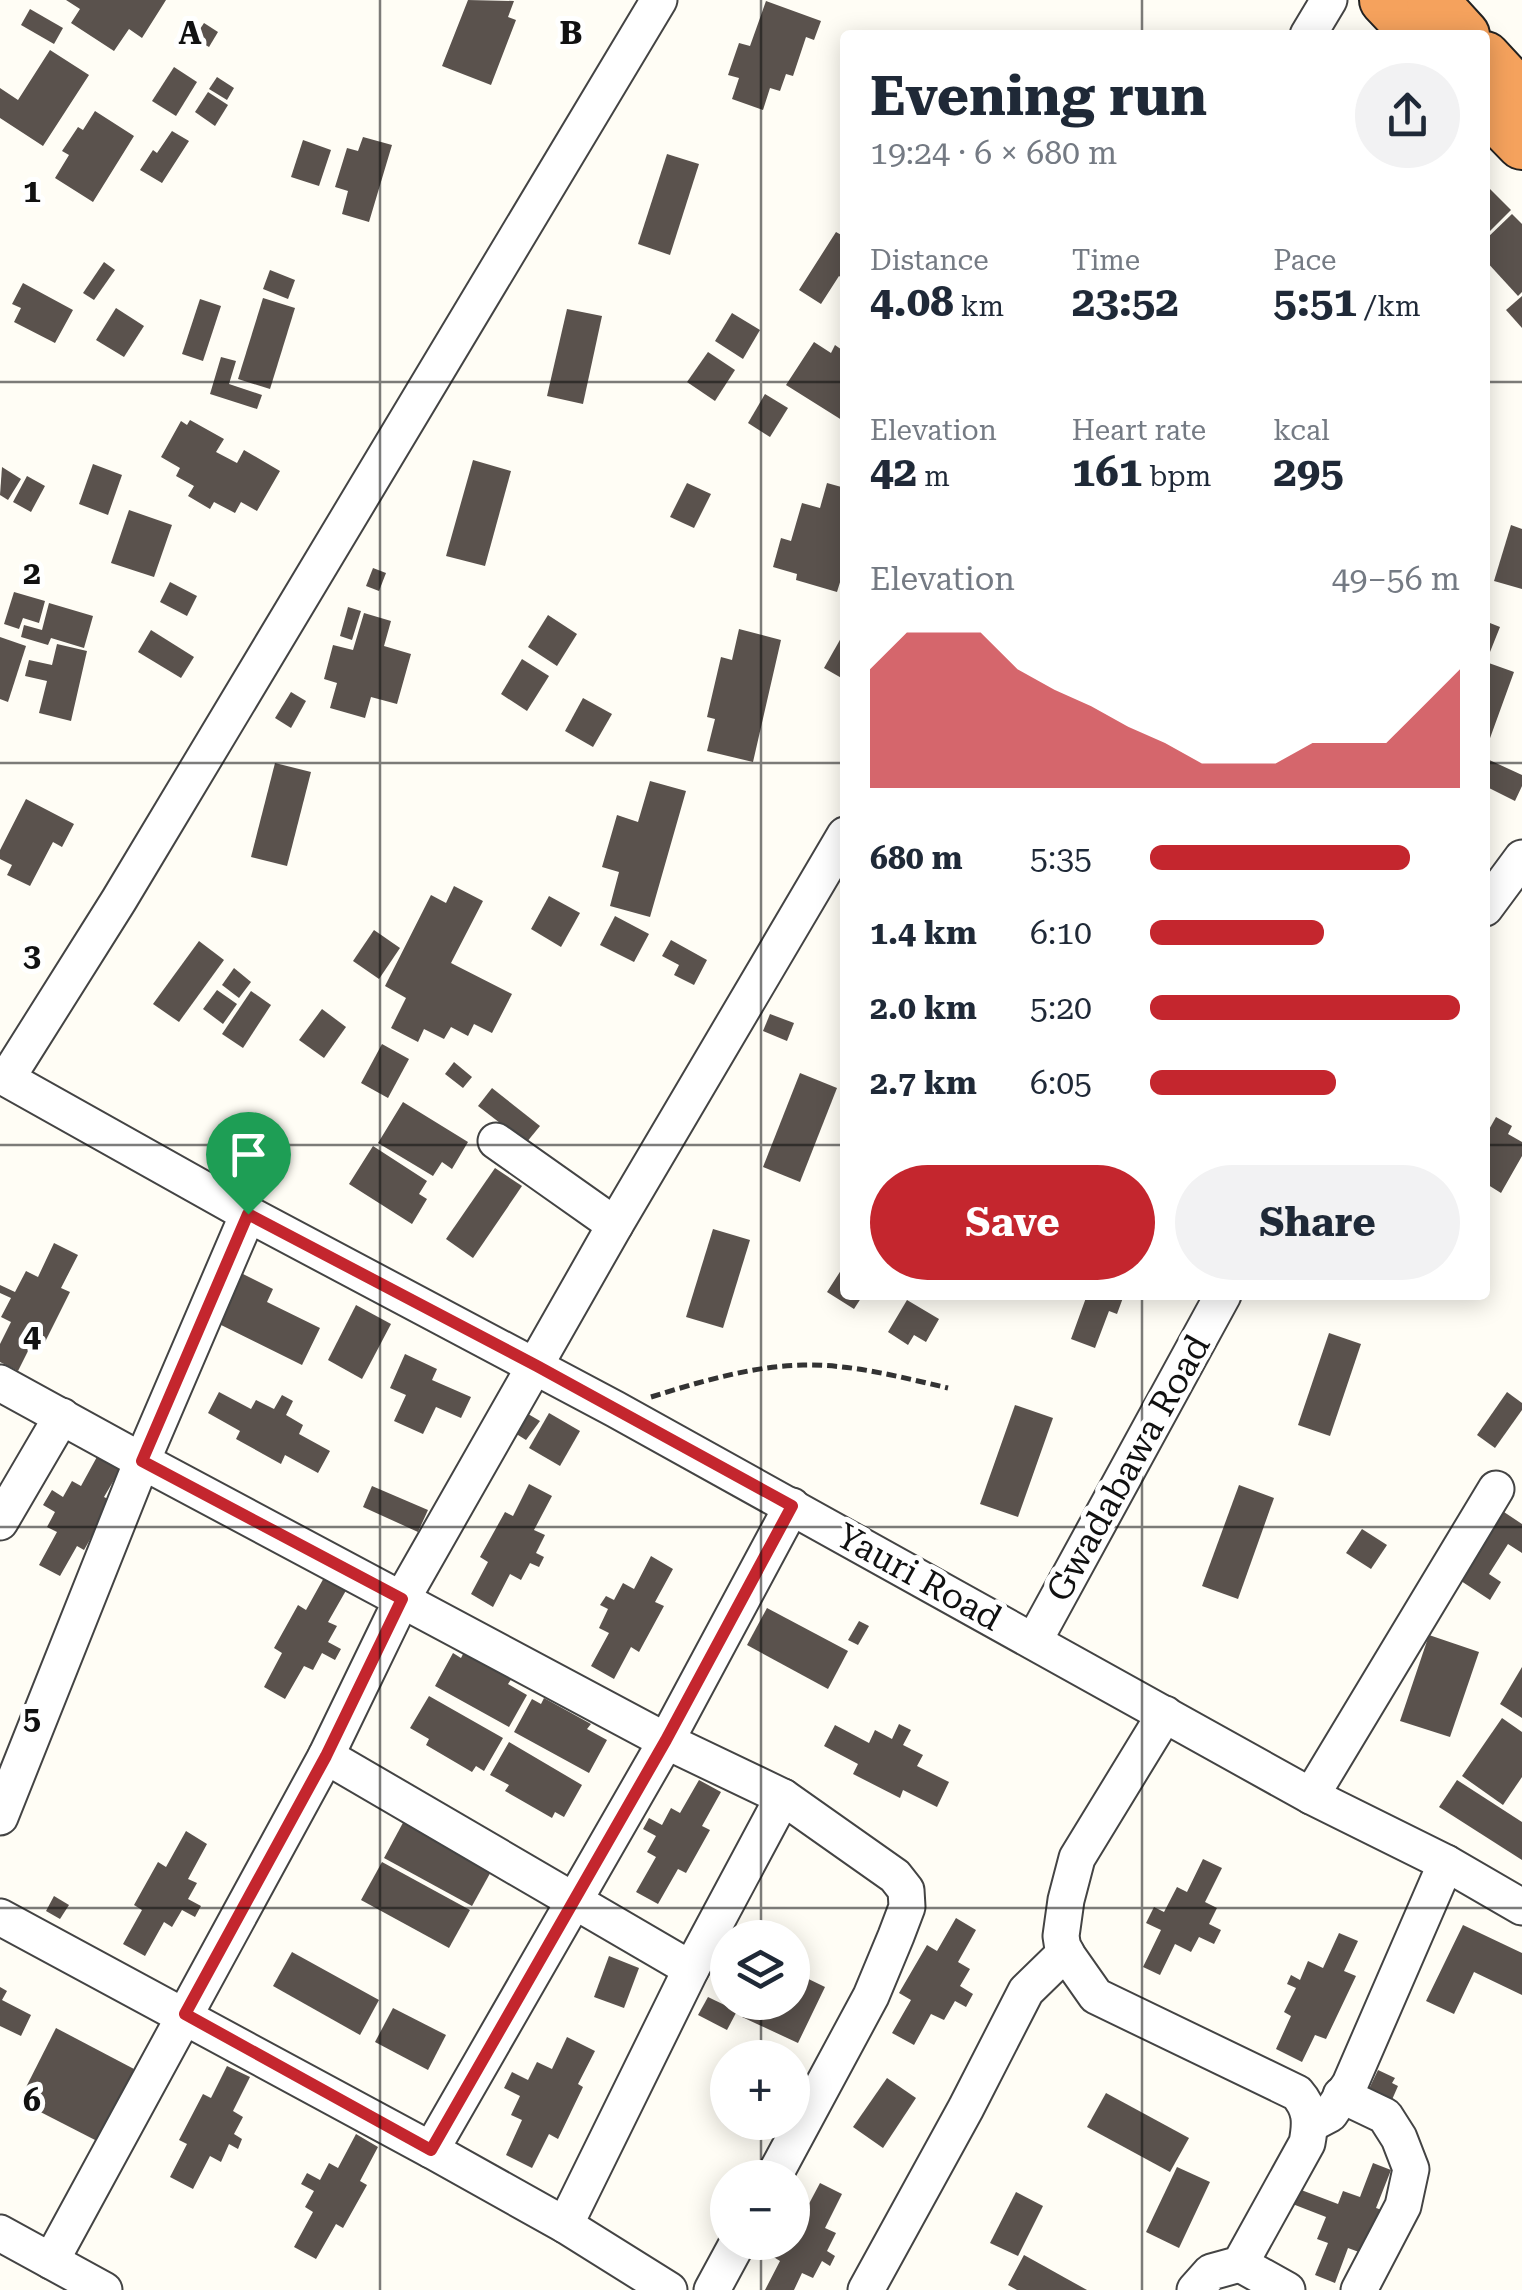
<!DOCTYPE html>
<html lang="en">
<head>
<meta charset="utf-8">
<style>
	body { margin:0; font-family:"Roboto Serif",serif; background:#f2f2f3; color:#1f2937; height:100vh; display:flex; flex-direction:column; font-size:38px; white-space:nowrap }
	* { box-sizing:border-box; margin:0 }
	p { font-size:32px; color:#747a83 }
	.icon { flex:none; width:55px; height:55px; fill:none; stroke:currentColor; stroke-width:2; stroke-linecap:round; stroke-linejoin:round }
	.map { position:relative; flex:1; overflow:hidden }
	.drawer { position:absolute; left:840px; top:30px; width:650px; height:1270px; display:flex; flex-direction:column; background:#fff; border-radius:10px; box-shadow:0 5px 25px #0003 }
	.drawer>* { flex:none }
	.tools { position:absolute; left:710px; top:1920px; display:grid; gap:20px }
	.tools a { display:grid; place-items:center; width:100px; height:100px; border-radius:50%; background:#fff; box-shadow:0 5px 25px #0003; font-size:50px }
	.pin { position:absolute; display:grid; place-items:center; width:85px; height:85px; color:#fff; margin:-102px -42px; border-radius:50% 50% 50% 0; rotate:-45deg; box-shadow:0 0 10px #0007 }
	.pin .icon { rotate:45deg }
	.round { display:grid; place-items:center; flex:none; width:105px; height:105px; border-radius:52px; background:#f2f2f3 }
	.head { display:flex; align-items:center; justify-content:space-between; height:170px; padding:0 30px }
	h1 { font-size:55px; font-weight:700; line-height:75px }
	.figures { display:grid; grid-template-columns:repeat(3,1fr); gap:15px; height:170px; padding:10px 30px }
	.figures div { display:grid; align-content:center }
	.figures b { font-size:42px; font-weight:700 }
	.figures small { font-size:28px; font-weight:400 }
	.figures p { font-size:28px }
	.chart { height:280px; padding:20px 30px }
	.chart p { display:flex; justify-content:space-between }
	.chart svg { width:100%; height:180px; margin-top:10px; fill:#c4262e; opacity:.7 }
	.button { display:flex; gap:20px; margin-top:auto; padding:20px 30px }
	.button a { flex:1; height:115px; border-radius:60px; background:#c4262e; color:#fff; font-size:40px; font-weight:700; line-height:115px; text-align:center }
	.button a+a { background:#f2f2f3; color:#1f2937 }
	ul { padding:0 30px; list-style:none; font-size:32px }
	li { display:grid; grid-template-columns:160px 120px 1fr; align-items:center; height:75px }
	li i { height:25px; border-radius:12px; background:#c4262e }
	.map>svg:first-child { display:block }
	.building { fill:#5a524d }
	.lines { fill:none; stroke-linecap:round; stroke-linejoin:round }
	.minor-casing { stroke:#444; stroke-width:39 }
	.highway-casing { stroke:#222; stroke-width:54 }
	.path { stroke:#333; stroke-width:5; stroke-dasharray:10 5; stroke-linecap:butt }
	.minor { stroke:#fff; stroke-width:35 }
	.highway { stroke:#f5a25d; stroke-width:50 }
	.route-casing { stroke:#fff; stroke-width:20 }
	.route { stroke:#c4262e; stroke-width:12 }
	.grid { fill:none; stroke:#111; stroke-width:2.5; stroke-opacity:0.55 }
	.labels { text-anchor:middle; stroke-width:10; stroke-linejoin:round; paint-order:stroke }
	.street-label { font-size:35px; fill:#111; stroke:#fff }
	.grid-label { font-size:32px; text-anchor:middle; font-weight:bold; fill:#111; stroke:#fff; stroke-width:10; stroke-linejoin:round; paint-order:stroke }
</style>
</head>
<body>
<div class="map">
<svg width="1522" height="2290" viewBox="0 0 1522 2290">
	<rect width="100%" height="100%" fill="#fffdf5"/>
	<g class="building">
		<polygon points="66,0 166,0 142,38 129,29 114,51 71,23 80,9"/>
		<polygon points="468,0 514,1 508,17 516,20 491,85 442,66"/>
		<polygon points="766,1 821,21 814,40 806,37 793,76 786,74 780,91 770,88 763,110 732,99 739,78 728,75 739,43 750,46"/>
		<polygon points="30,9 63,28 54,44 21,25"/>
		<polygon points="204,23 218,32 209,47 194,38"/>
		<polygon points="50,50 89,75 43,146 0,118 0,88 18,100"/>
		<polygon points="174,67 197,82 176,116 152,101"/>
		<polygon points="217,77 234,88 227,100 209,89"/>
		<polygon points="208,92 228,105 215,126 195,112"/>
		<polygon points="95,111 134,136 93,202 55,178 69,155 62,151 78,127 83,130"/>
		<polygon points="172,131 189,141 162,183 140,170 153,150 157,153"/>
		<polygon points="363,137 392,145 369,222 342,214 348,191 335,187 347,148 358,151"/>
		<polygon points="303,140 331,150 319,186 291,177"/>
		<polygon points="667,154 699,164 670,255 638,244"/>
		<polygon points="1485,184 1511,210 1485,236"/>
		<polygon points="1512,214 1522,224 1522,292 1518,296 1485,260 1485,240"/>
		<polygon points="836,232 845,237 845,280 839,276 821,304 799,290"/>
		<polygon points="104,262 115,270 94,300 83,293"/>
		<polygon points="270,270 295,280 288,299 263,289"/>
		<polygon points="23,283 73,310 55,343 14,322 21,308 12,304"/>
		<polygon points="1522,296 1522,328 1506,310"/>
		<polygon points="263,298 295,308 270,389 238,379"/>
		<polygon points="200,299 221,306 203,361 182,354"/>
		<polygon points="116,308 144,326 124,357 96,340"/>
		<polygon points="567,309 602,316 583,404 547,396"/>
		<polygon points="732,313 760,330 743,359 715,341"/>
		<polygon points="814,342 831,353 835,345 845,352 845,387 841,393 845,396 845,422 786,385"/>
		<polygon points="708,352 735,370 715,401 687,382"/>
		<polygon points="221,357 236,361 229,384 262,395 257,409 210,394"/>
		<polygon points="765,394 788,408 770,437 748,423"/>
		<polygon points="190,420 224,439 216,452 237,463 244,450 280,471 257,511 241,502 235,513 214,502 210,509 188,496 194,486 176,476 180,468 161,457 181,421 187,425"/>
		<polygon points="473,460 511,471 485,566 446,556"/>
		<polygon points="93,464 122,475 108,515 79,504"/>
		<polygon points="2,467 21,479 8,500 0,495"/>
		<polygon points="27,476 45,486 31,512 13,502"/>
		<polygon points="687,483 711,494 694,528 670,517"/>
		<polygon points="827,483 845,488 845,566 837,592 796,580 797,574 773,567 781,538 791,541 802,503 820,508"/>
		<polygon points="129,510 172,525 154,577 111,563"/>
		<polygon points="1511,525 1522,529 1522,589 1494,581"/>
		<polygon points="373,568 386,573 379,591 366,586"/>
		<polygon points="170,582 197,596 187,616 160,602"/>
		<polygon points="14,592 45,601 39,623 23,618 19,629 4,624"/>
		<polygon points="49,603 93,616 84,648 51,638 48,645 21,637 24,625 42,630"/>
		<polygon points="348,607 361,611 352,640 340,636"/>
		<polygon points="364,613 391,621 384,646 411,654 397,704 371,697 365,718 330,708 337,683 324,679 333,645 353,650"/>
		<polygon points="548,615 577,634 557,666 528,647"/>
		<polygon points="1485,621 1500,627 1486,662 1514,672 1485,752"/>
		<polygon points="739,629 781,640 753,762 707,751 715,719 707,717 721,657 732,660"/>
		<polygon points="151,630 194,657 181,678 138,652"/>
		<polygon points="845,631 845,680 824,668"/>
		<polygon points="0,637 26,646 8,702 0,699"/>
		<polygon points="57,644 87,651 71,721 39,713 47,681 25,676 29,660 52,665"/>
		<polygon points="522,659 549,676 527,711 501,694"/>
		<polygon points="291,692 306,701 291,728 275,718"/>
		<polygon points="583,698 612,714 593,747 565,731"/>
		<polygon points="1485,758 1522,775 1522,786 1515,801 1485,786"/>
		<polygon points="275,763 311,772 287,866 251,857"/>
		<polygon points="650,781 686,791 650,917 610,906 619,872 602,867 617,815 638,822"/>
		<polygon points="26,799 74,824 62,847 53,842 30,886 7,875 12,865 0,859 0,850"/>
		<polygon points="454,886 483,901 451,963 512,994 492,1033 474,1024 468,1036 451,1027 444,1039 424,1029 418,1042 391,1028 406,998 385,986 431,895 446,903"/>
		<polygon points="549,896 580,913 561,947 531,929"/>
		<polygon points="615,916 649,934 634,962 600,945"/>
		<polygon points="374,930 400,948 379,979 353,961"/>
		<polygon points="671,940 707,960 694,985 674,975 679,965 662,956"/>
		<polygon points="199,941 224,960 179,1022 153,1004"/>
		<polygon points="234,968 251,982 239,998 222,985"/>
		<polygon points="217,990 237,1004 223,1024 203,1009"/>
		<polygon points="251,991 271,1005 243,1048 222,1034"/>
		<polygon points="322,1009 346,1027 324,1058 299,1040"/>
		<polygon points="770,1014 794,1023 787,1041 763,1031"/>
		<polygon points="382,1044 409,1059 388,1098 361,1083"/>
		<polygon points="454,1062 472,1077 463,1088 445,1074"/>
		<polygon points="800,1073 837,1088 800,1182 763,1167"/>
		<polygon points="492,1088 540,1126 526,1143 478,1106"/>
		<polygon points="403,1102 468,1142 452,1169 442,1162 433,1176 378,1143"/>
		<polygon points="1496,1117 1512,1126 1508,1134 1522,1142 1522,1156 1501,1193 1485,1183 1485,1131 1487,1133"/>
		<polygon points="373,1146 427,1181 419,1194 427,1199 412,1224 349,1184"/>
		<polygon points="495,1168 522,1186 473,1258 446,1239"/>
		<polygon points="713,1229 750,1240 723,1328 686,1317"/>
		<polygon points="54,1243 78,1255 61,1288 70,1292 45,1342 35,1337 18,1371 0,1362 0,1344 11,1322 1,1317 11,1298 0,1293 0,1285 15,1292 26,1271 38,1277"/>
		<polygon points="845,1264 845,1295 863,1295 854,1309 827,1292"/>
		<polygon points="239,1272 273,1289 267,1302 320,1328 302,1365 215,1322"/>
		<polygon points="1087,1295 1124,1295 1117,1314 1109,1311 1095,1348 1071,1339"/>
		<polygon points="907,1300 939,1319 926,1342 914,1335 908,1345 888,1332"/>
		<polygon points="356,1305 391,1324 362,1379 328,1360"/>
		<polygon points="1329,1333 1361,1344 1330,1436 1298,1425"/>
		<polygon points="405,1354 437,1369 432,1380 471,1397 461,1418 436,1407 423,1434 394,1421 406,1395 390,1388"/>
		<polygon points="219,1392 251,1409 256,1400 274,1409 282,1395 293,1401 286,1415 303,1425 299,1434 330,1451 318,1473 285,1455 281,1464 236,1439 240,1431 208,1413"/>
		<polygon points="1507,1392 1522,1403 1522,1410 1495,1448 1477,1435"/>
		<polygon points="1015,1405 1053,1418 1018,1517 980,1504"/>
		<polygon points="523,1411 540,1421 526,1440 510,1430"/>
		<polygon points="549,1413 580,1431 560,1466 529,1448"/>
		<polygon points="98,1455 121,1468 104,1497 112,1501 84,1550 77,1546 60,1576 39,1565 57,1532 47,1527 55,1512 43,1505 52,1490 63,1497 72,1481 81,1486"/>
		<polygon points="529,1484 552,1496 534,1530 545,1535 536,1553 544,1557 539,1567 530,1563 521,1580 510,1574 493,1607 471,1594 488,1562 480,1557 505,1512 513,1516"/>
		<polygon points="1239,1485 1274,1498 1238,1599 1202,1586"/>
		<polygon points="372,1486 428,1510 418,1532 363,1507"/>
		<polygon points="1501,1510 1522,1524 1522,1553 1508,1544 1489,1574 1501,1582 1490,1600 1458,1579"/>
		<polygon points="1362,1529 1387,1545 1371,1569 1346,1553"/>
		<polygon points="651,1556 673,1569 655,1602 664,1606 639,1652 631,1647 614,1679 591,1666 609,1633 599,1628 608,1609 600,1605 606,1596 614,1600 623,1583 634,1589"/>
		<polygon points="326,1574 348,1587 328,1622 337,1626 328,1642 341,1649 335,1660 322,1653 313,1670 304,1666 285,1699 264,1687 282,1653 274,1648 298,1605 306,1610"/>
		<polygon points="767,1608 848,1651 828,1689 747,1645"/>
		<polygon points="859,1621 869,1626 858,1645 848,1640"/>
		<polygon points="1429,1635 1479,1652 1450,1737 1400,1721"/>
		<polygon points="464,1652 512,1678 508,1684 527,1695 509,1727 435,1686 453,1653 461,1658"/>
		<polygon points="1522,1667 1522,1718 1500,1704"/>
		<polygon points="429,1696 503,1738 484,1771 476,1766 472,1772 426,1745 429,1739 410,1728"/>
		<polygon points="544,1698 591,1724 587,1729 607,1740 589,1773 514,1732 532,1699 541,1704"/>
		<polygon points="1502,1718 1522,1732 1522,1777 1503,1805 1462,1776"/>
		<polygon points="899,1724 911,1730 903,1745 923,1755 917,1766 949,1782 937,1807 903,1790 900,1798 853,1774 858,1764 824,1746 835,1725 869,1743 875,1730 892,1739"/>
		<polygon points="509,1742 582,1785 564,1817 555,1812 552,1818 505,1791 509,1785 490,1775"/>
		<polygon points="699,1780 721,1792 702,1826 710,1830 686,1873 678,1869 658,1904 636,1892 656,1857 647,1852 656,1836 643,1829 649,1818 662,1825 671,1808 680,1813"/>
		<polygon points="1457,1780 1522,1822 1522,1860 1439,1807"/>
		<polygon points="405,1819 493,1868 472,1906 384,1858"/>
		<polygon points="186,1831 207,1844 188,1879 197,1883 188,1899 201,1906 195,1917 182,1910 172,1927 164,1922 145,1956 123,1944 142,1910 134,1905 158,1862 166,1867"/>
		<polygon points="1203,1859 1222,1868 1205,1902 1217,1908 1209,1924 1221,1930 1214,1944 1199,1937 1191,1952 1175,1944 1160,1975 1143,1967 1161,1930 1146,1923 1154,1907 1164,1912 1177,1887 1187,1892"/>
		<polygon points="382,1862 470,1910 449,1948 361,1900"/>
		<polygon points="54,1896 69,1905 60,1919 46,1911"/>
		<polygon points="956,1918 976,1930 958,1962 970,1969 960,1986 973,1994 966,2007 955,2001 944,2020 931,2014 914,2045 892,2033 911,2000 899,1993 927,1945 937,1951"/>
		<polygon points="1463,1925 1522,1953 1522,1995 1474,1972 1454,2014 1426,2001"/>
		<polygon points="1339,1933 1358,1941 1344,1971 1356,1976 1326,2039 1315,2035 1302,2062 1276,2049 1291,2016 1284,2012 1296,1988 1287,1984 1291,1975 1300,1980 1308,1961 1323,1968"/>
		<polygon points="292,1952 379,2000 360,2035 273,1986"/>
		<polygon points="609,1956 639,1968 624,2008 594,1997"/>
		<polygon points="792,1971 825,1987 798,2043 742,2017 749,2002 792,2002"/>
		<polygon points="0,1987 7,1991 2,2000 31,2015 21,2036 0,2026"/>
		<polygon points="708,1997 737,2011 727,2030 698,2015"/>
		<polygon points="393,2008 446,2035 428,2070 375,2042"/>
		<polygon points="56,2028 134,2069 97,2141 19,2101"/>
		<polygon points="567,2037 595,2051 578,2084 583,2087 558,2139 549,2134 532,2168 506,2155 522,2120 511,2115 520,2096 504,2088 512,2072 528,2080 537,2062 552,2069"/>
		<polygon points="227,2066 250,2077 233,2111 243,2117 234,2134 242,2139 238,2149 229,2144 221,2162 210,2156 193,2189 170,2177 187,2144 179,2140 203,2094 211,2098"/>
		<polygon points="1378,2070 1395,2078 1392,2083 1398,2086 1391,2102 1368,2091"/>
		<polygon points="887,2078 916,2098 883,2148 853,2127"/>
		<polygon points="1106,2093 1189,2138 1170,2172 1087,2127"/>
		<polygon points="356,2134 378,2147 360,2181 367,2185 343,2228 336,2224 316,2259 294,2247 313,2212 305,2207 314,2191 301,2184 307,2173 320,2180 329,2163 338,2168"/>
		<polygon points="1373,2163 1391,2170 1376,2208 1385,2211 1367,2255 1348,2248 1335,2283 1315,2275 1328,2243 1317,2239 1326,2217 1290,2203 1296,2188 1338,2204 1343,2191 1360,2197"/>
		<polygon points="1177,2167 1210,2182 1179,2248 1146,2232"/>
		<polygon points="820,2183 842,2194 825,2228 836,2233 827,2251 835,2256 830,2266 822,2261 813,2278 802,2273 794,2290 765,2290 780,2261 772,2256 779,2242 792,2242 792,2216 795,2210 803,2215"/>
		<polygon points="1016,2192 1043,2206 1018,2256 990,2243"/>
		<polygon points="1024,2255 1087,2290 1017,2290 1008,2285"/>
	</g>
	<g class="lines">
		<defs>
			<g id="minor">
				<polyline points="1308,35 1329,0"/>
				<polyline points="1485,908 1522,858"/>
				<polyline points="0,1075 248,1214 615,1409 1311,1796 1446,1863 1522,1907"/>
				<polyline points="7,1078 119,900 659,0"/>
				<polyline points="496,1141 615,1225"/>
				<polyline points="248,1214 142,1461 666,1741 783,1797 895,1876 906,1890 907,1907 896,1936 871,1996 773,2178"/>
				<polyline points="0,1383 142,1461 0,1817"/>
				<polyline points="0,1522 62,1416"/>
				<polyline points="1034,1641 1223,1295"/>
				<path d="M 1165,1714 L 1077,1858 L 1066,1900 L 1061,1936 L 1063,1949 L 1096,1996 L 1297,2093 C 1311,2109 1311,2122 1307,2143 L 1240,2264 L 1211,2272 L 1195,2290"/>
				<polyline points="326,1756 691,1969"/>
				<polyline points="1311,1796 1496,1489"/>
				<polyline points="0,1917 431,2150"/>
				<polyline points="1341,2095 1385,2116 1399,2138 1411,2169 1403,2206 1359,2290"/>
				<polyline points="1311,2124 1330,2114 1350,2084 1446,1863"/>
				<polyline points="565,2225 691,1969 783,1797"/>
				<polyline points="0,2233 104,2290"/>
				<polyline points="51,2261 326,1756 402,1599 615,1225 845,835"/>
				<polyline points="1240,2264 1287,2290"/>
				<polyline points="669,2290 565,2225 431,2150 666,1741 792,1506"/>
				<polyline points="712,2290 738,2242"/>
				<polyline points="866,2290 966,2108 1026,1991 1066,1952"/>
			</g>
			<g id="highway">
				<polyline points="1385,0 1418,35"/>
				<polyline points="1432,0 1464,35"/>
				<polyline points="1485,57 1522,97"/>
				<polyline points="1485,106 1522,144"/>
			</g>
		</defs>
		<use href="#minor" class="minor-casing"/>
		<use href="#highway" class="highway-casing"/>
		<path class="path" d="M 651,1397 C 699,1382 752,1366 803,1365 C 851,1364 901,1377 948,1388"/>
		<use href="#minor" class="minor"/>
		<use href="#highway" class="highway"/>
	</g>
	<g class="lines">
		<defs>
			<polygon id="route" points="248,1214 537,1366 792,1506 666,1740 431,2150 185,2014 326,1756 402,1599 142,1461"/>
		</defs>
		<use href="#route" class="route-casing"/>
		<use href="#route" class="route"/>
	</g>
	<path class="grid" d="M 380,0 L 380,2290M 761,0 L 761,1938M 1142,0 L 1142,35M 0,382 L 845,382M 1485,382 L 1522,382M 0,763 L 845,763M 1485,763 L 1522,763M 0,1145 L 845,1145M 1485,1145 L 1522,1145M 1142,1295 L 1142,2290M 0,1527 L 1522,1527M 0,1908 L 1522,1908M 761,2002 L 761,2058M 761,2122 L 761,2178M 761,2242 L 761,2290"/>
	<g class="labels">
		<g class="street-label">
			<text transform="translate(1128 1468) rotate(-61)" y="12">Gwadabawa Road</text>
			<text transform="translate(919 1577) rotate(29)" y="12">Yauri Road</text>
		</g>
	</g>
	<g class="grid-label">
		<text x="190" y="44">A</text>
		<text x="571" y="44">B</text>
		<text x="32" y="202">1</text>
		<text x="32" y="584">2</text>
		<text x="32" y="966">3</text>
		<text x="32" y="1347">4</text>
		<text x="32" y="1729">5</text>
		<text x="32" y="2111">6</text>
	</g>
</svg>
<div class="tools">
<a><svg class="icon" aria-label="layers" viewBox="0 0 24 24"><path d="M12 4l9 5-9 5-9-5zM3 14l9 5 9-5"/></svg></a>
<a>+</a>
<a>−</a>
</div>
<div class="pin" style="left:248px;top:1214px;background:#1e9e55"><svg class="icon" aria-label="arrive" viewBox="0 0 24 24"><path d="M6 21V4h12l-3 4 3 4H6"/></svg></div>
<section class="drawer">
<div class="head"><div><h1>Evening run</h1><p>19:24 · 6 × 680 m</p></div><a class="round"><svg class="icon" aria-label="share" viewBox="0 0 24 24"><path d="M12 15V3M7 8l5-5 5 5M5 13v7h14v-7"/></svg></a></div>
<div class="figures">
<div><p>Distance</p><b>4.08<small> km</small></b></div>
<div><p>Time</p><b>23:52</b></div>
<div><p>Pace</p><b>5:51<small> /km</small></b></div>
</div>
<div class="figures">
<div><p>Elevation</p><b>42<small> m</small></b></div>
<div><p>Heart rate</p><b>161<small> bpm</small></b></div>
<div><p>kcal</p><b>295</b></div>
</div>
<div class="chart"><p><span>Elevation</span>49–56 m</p>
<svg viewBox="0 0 160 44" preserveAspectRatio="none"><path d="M0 44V15L10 6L20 6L30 6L40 15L50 20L60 24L70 29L80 33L90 38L100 38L110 38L120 33L130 33L140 33L150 24L160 15V44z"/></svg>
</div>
<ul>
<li><b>680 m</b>5:35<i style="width:84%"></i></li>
<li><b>1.4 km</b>6:10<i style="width:56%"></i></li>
<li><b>2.0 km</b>5:20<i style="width:100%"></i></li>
<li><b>2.7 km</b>6:05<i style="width:60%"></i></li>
</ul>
<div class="button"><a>Save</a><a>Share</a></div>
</section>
</div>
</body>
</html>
